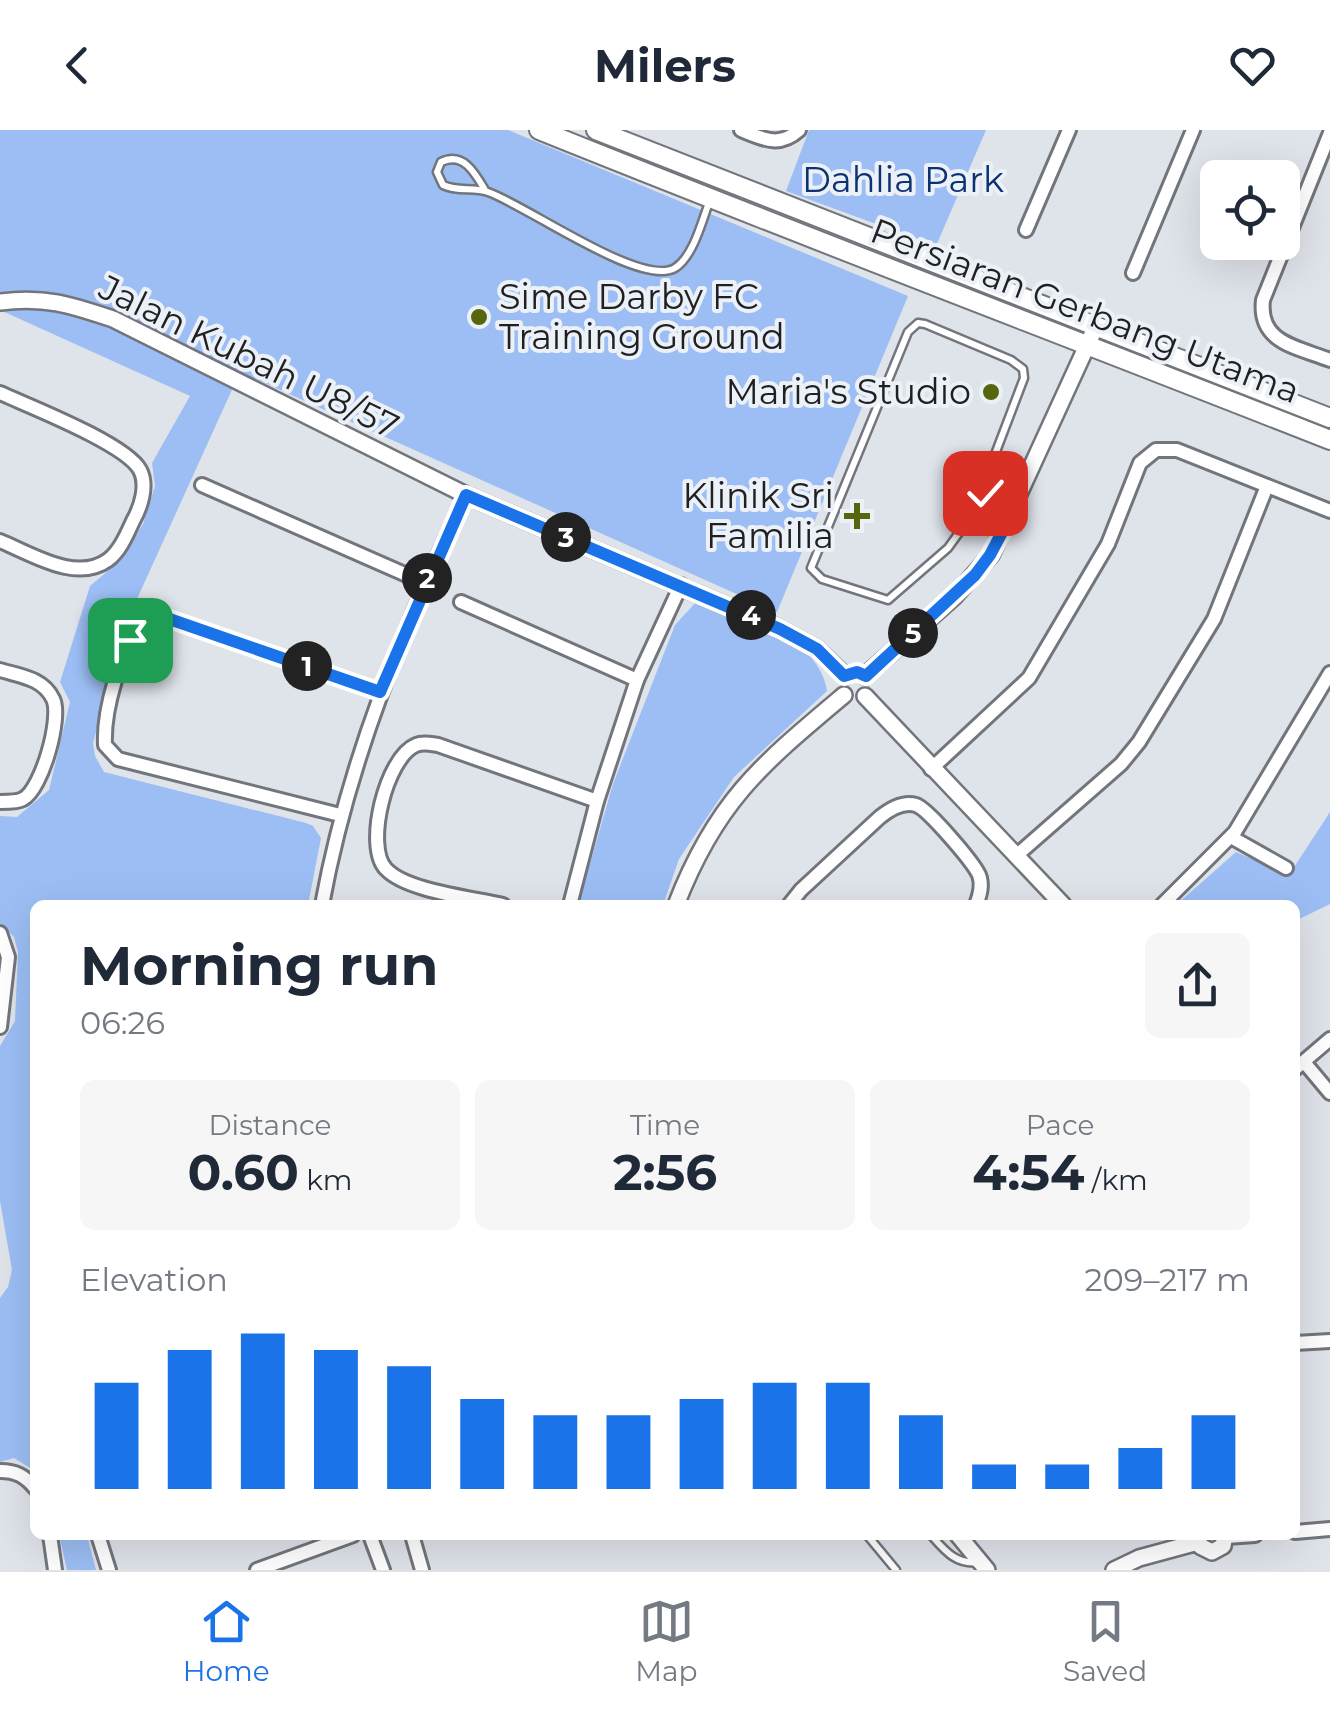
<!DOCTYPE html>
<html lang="en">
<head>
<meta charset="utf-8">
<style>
	body { margin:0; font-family:Montserrat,sans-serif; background:#f6f6f7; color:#1f2937; height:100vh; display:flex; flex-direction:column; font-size:38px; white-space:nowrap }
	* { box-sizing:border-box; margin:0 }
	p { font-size:32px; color:#747a83 }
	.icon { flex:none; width:55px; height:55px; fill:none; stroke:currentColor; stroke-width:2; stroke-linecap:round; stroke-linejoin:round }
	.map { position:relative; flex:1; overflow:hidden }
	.drawer { position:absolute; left:30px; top:770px; width:1270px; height:640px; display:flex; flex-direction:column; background:#fff; border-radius:15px; box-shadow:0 10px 40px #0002 }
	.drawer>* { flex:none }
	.fabs { position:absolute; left:1200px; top:30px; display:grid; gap:20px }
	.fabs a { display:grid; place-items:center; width:100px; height:100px; border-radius:15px; background:#fff; box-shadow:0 10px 40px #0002; font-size:50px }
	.pin { position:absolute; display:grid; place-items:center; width:85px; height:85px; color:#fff; margin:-42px; border-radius:20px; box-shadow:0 5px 15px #0006 }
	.km { position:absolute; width:50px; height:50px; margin:-25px; border-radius:50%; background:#222; color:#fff; font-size:28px; line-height:50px; text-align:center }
	.round { display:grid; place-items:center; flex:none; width:105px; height:105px; border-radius:15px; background:#f6f6f7 }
	.head { display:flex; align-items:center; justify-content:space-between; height:170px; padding:0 50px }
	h1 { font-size:55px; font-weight:700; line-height:75px }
	.figures { display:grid; grid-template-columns:repeat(3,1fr); gap:15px; height:170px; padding:10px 50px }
	.figures div { display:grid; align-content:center; border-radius:15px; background:#f6f6f7; text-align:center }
	.figures b { font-size:50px; font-weight:700 }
	.figures small { font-size:28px; font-weight:400 }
	.figures p { font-size:28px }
	.chart { height:280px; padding:20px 50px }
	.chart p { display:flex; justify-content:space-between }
	.chart svg { width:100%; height:180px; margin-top:10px; stroke:#1a73e8; stroke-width:6 }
	header { display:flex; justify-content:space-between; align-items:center; height:130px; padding:0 50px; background:#fff; font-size:45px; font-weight:700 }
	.tabs { display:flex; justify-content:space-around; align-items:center; height:140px; border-top:2px solid #e0e1e3; background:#fff; font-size:28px; color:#747a83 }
	.tabs a { display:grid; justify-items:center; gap:5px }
	.tabs .current { color:#1a73e8 }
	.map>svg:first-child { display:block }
	.green { fill:#9cbef4 }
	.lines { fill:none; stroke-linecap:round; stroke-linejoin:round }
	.service-casing { stroke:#72757b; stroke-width:11 }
	.minor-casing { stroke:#72757b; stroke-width:18 }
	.tertiary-casing { stroke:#72757b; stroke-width:20 }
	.secondary-casing { stroke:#72757b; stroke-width:22 }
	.service { stroke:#fff; stroke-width:6 }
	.minor { stroke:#fff; stroke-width:12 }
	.tertiary { stroke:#fff; stroke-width:15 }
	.secondary { stroke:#fff; stroke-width:18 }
	.route-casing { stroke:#fff; stroke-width:20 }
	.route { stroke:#1a73e8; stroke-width:12 }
	.poi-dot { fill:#55660e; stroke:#ecf0f7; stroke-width:4 }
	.labels { text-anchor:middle; stroke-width:8; stroke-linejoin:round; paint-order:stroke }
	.park-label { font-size:35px; fill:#0b3272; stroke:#ecf0f7 }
	.poi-label { font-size:35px; fill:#1e2022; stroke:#ecf0f7; text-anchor:end }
	.street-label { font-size:35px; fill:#1e2022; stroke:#ecf0f7 }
</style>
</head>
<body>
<header><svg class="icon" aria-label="back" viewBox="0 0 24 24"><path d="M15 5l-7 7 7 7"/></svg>Milers<svg class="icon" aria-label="heart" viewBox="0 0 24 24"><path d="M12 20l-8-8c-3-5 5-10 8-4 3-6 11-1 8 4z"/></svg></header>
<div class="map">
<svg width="1330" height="1440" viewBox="0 0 1330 1440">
	<rect width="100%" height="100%" fill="#dfe3ea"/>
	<g class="green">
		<polygon points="0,0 508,0 908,166 777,482 240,242 127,491 93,613 95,626 104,642 306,693 313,696 321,708 308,775 35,775 35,1016 31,1042 35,1100 35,1341 14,1328 0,1332 0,1168 8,1157 12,1140 0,1071 0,916 15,891 18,822 14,807 0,793 0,686 17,687 49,660 70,572 60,552 90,456 121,430 143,394 155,356 152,333 190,266 0,180"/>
		<polygon points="809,0 986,0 936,116 786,61"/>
		<path d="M 698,470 C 743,489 819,506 827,561 L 734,647 L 679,729 L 663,775 L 578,775 L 613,654 L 675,495 Z"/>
		<polygon points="1330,682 1330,774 1295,791 1295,775 1176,775 1236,722 1289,745"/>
		<polygon points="59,1405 87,1405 96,1440 67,1440"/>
	</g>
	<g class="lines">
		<defs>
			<g id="service">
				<path d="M 485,60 C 475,43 463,21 441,32 L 437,42 L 443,55 C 457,62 473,57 488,62 C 526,75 641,158 675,138 C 694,126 702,90 710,70"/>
				<polyline points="967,391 998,405"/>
				<polyline points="1007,391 981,382 974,382 948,418 888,470 822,449 811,438 908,202 918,193 925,194 1011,230 1023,239 1024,248 983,356 988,366 1012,375"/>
				<polyline points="867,1405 896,1440"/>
				<path d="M 931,1405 C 945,1421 956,1435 979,1432"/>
			</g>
			<g id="minor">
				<path d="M 741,0 C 763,9 779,18 799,0"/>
				<path d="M 1330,3 L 1263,170 C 1258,213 1297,217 1330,230"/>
				<polyline points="1026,100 1069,0"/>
				<polyline points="1133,143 1193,0"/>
				<path d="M 0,263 C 31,277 126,314 140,340 C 148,355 141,377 133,391 C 127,404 120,421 108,430 C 76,453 32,424 0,411"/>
				<polyline points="202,355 425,453"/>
				<polyline points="461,472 637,550"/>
				<path d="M 0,540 C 20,546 43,548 53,569 C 62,587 42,659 23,669 C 18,672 7,672 0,672"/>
				<polyline points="931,639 1029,548 1108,414 1140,333 1156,320 1177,320 1330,381"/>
				<path d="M 340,685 L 118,629 L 105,615 C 103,575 122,527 138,490 L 155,484 L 380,562"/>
				<polyline points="1231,707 1286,738"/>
				<polyline points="1017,725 1121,634 1139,612 1214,489 1267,356"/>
				<path d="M 322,775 C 349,628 403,500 466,365"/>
				<path d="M 503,775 C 473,768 406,761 386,739 C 364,717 386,627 416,615 C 423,612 431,614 438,615 L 597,671"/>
				<polyline points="570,775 597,671 637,550 681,455"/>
				<path d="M 789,775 L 801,760 L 880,687 C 890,679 903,671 916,675 C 928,679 973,732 979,745 C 983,755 980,765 976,775"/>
				<polyline points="1162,775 1235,702 1330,543"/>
				<polyline points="0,803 8,827 0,897"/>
				<polyline points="1304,932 1330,963"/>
				<polyline points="1295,939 1330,909"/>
				<polyline points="1295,1213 1330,1211"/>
				<path d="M 0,1341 C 16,1341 25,1346 35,1358"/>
				<polyline points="1295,1402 1330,1399"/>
				<polyline points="50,1405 55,1440"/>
				<polyline points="98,1405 109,1440"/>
				<polyline points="370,1405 383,1440"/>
				<polyline points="412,1405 422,1440"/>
				<polyline points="1226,1407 1255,1405"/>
				<polyline points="257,1440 353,1405"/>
			</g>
			<g id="tertiary">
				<path d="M 0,172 C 45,166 71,175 113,189 L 466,365 L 780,499 L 817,519 L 845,546"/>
				<polyline points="865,546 955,466 991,425 1096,196"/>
				<polyline points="865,566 1063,775"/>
				<path d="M 676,775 C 716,671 762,634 844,565"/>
				<polyline points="958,1405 987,1440"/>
				<polyline points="1198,1405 1200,1416 1212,1422 1223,1416 1225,1405"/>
				<polyline points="1114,1440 1139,1428 1198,1412"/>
			</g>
			<g id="secondary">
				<path d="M 539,0 C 802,106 1066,206 1330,310"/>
				<polyline points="596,0 1330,288"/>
			</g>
		</defs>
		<use href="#service" class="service-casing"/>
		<use href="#minor" class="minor-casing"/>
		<use href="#tertiary" class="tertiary-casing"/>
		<use href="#secondary" class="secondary-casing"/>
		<use href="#service" class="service"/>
		<use href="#minor" class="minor"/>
		<use href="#tertiary" class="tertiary"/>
		<use href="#secondary" class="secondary"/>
	</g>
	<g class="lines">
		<defs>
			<polyline id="route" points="130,510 138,490 155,484 380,562 466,365 780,499 817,519 844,546 857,542 866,546 975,445 990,425 1016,376 985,363"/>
		</defs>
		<use href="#route" class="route-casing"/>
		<use href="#route" class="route"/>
	</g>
	<g class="poi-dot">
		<circle cx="479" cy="187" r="10"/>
		<circle cx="991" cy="262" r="10"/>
		<path d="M852 371h10v10h10v10h-10v10h-10v-10h-10v-10h10z"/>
	</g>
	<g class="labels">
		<g class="park-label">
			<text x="903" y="62">Dahlia Park</text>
		</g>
		<g class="poi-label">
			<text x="499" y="179" text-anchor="start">Sime Darby FC<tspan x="499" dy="40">Training Ground</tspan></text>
			<text x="971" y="274">Maria's Studio</text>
			<text x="834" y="378">Klinik Sri<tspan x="834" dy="40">Familia</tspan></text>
		</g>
		<g class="street-label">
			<text transform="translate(1085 181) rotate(21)" y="12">Persiaran Gerbang Utama</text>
			<text transform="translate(249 227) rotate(26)" y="12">Jalan Kubah U8/57</text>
		</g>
	</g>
</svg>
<div class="fabs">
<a><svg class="icon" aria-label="locate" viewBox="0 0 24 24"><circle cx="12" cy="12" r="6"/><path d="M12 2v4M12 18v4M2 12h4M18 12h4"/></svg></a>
</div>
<div class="pin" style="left:130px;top:510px;background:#1e9e55"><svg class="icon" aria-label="arrive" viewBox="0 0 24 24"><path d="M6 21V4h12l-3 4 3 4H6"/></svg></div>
<div class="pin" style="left:985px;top:363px;background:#d93025"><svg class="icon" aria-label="check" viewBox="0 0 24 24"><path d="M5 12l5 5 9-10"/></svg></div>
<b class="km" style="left:307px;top:536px">1</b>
<b class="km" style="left:427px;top:448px">2</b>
<b class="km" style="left:566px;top:407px">3</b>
<b class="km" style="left:751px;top:485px">4</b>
<b class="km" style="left:913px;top:503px">5</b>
<section class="drawer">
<div class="head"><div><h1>Morning run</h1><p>06:26</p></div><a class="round"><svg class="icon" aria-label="share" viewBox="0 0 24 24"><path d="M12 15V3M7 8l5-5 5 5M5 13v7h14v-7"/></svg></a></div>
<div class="figures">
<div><p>Distance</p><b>0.60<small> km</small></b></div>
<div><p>Time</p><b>2:56</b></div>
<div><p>Pace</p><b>4:54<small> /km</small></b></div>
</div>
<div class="chart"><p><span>Elevation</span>209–217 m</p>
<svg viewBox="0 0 160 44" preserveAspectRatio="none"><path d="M5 44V18M15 44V10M25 44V6M35 44V10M45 44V14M55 44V22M65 44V26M75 44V26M85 44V22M95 44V18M105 44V18M115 44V26M125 44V38M135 44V38M145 44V34M155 44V26"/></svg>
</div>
</section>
</div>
<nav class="tabs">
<a class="current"><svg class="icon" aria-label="home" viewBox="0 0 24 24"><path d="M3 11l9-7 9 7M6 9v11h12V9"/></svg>Home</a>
<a><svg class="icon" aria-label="map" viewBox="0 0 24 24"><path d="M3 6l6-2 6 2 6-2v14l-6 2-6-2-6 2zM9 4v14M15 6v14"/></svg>Map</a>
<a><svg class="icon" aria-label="saved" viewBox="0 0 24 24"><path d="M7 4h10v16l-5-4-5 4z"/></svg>Saved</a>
</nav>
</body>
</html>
